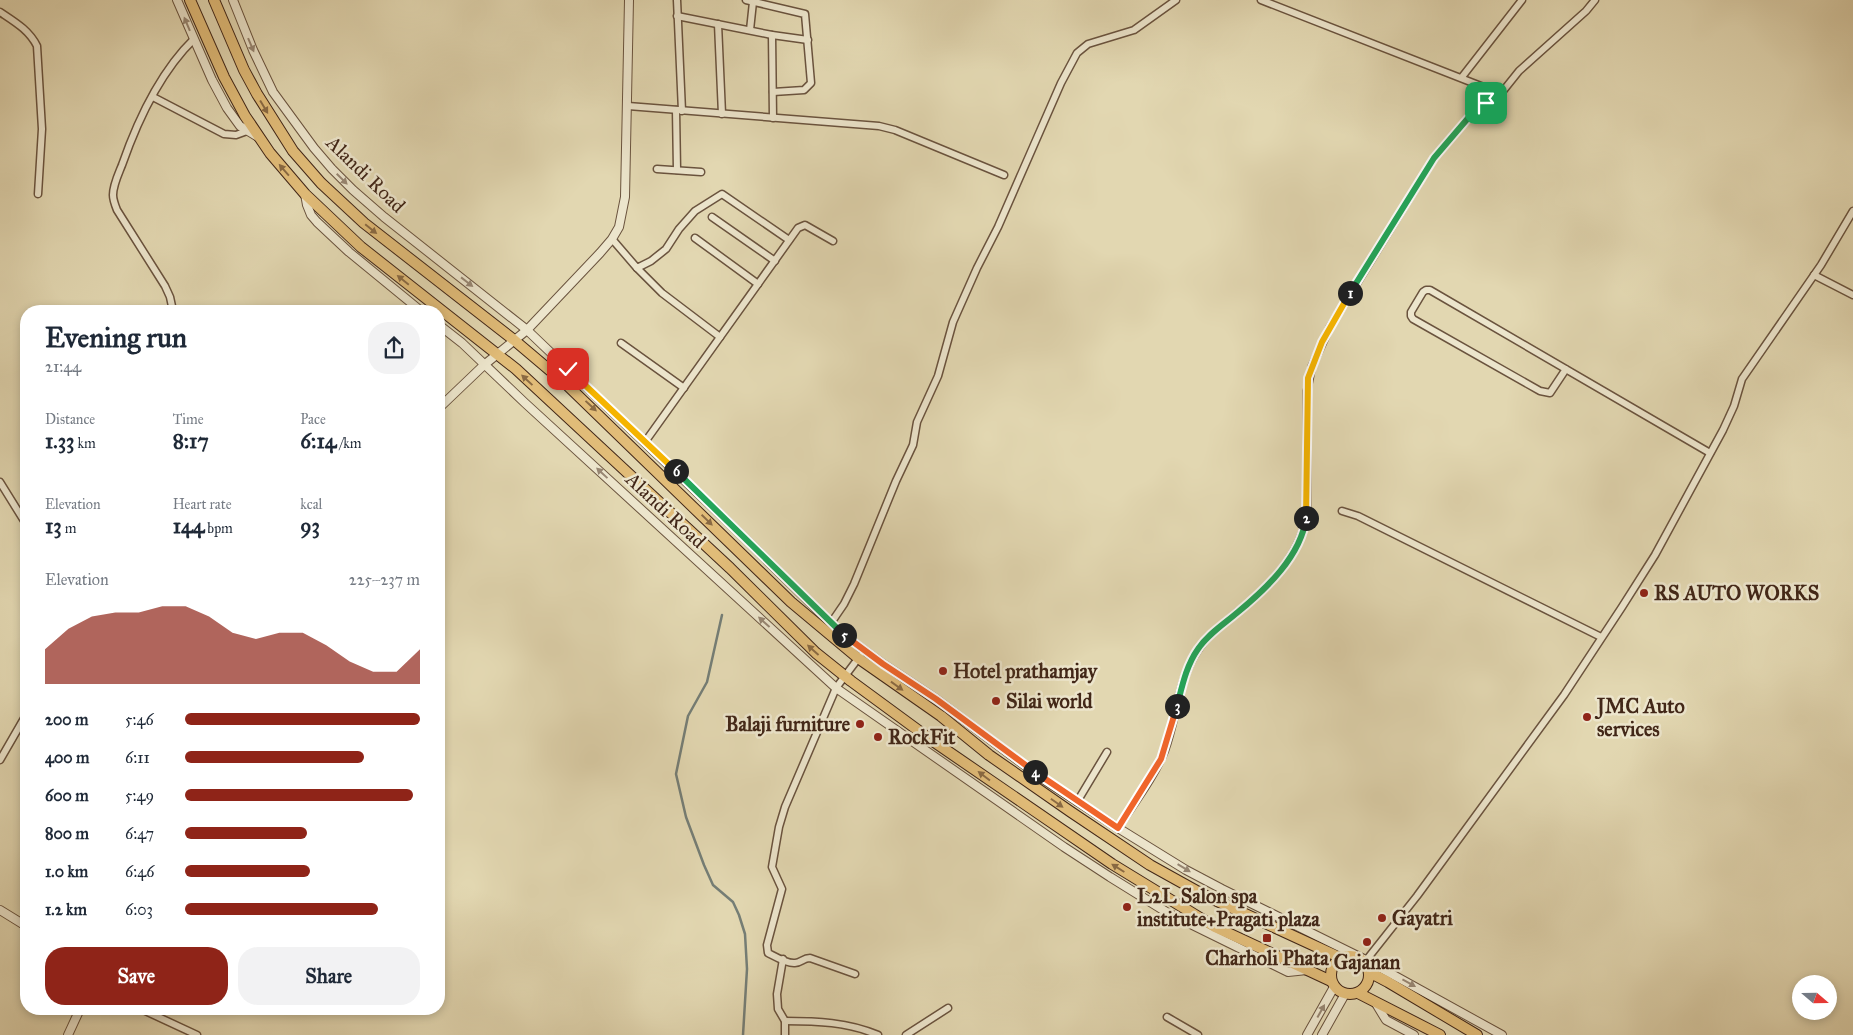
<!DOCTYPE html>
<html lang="en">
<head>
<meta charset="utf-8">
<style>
	body { margin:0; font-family:"IM FELL Great Primer",serif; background:#f2f2f3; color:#1f2937; height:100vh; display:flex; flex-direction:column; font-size:19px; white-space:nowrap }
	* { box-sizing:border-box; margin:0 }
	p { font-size:16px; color:#747a83 }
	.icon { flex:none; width:28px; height:28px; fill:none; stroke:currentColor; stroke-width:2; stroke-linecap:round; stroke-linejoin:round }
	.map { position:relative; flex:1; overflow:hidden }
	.sheet { position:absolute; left:20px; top:305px; width:425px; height:710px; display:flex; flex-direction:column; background:#fff; border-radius:20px; box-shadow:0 2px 8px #0003 }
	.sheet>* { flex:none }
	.needle { width:32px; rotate:110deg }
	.controls { position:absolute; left:1792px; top:975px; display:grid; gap:10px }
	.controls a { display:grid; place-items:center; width:45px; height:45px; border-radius:50%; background:#fff; box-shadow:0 2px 8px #0003; font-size:25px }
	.pin { position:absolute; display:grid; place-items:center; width:42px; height:42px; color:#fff; margin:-21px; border-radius:10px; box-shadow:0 2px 8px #0006 }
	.km { position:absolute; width:25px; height:25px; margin:-12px; border-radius:50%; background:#222; color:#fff; font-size:14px; line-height:25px; text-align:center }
	.round { display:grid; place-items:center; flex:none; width:52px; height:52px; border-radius:20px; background:#f2f2f3 }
	.head { display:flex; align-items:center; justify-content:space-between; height:85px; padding:0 25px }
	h1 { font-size:28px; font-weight:800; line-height:38px }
	.stats { display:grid; grid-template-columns:repeat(3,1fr); gap:8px; height:85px; padding:5px 25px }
	.stats div { display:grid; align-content:center }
	.stats b { font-size:21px; font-weight:800 }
	.stats small { font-size:14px; font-weight:400 }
	.stats p { font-size:14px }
	.chart { height:140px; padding:10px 25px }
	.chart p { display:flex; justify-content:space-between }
	.chart svg { width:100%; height:90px; margin-top:5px; fill:#8f2418; opacity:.7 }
	.button { display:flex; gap:10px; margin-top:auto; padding:10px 25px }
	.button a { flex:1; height:58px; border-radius:20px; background:#8f2418; color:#fff; font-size:20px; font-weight:800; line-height:58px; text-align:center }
	.button a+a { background:#f2f2f3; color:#1f2937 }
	ul { padding:0 25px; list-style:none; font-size:16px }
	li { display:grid; grid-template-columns:80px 60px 1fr; align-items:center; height:38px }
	li i { height:12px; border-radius:6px; background:#8f2418 }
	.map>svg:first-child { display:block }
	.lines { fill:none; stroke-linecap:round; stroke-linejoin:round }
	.stream { stroke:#757e76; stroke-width:2.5 }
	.minor-casing { stroke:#6a533e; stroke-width:9 }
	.tertiary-casing { stroke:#6a533e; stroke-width:10 }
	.primary-casing { stroke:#422718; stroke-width:12 }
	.minor { stroke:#ece5cc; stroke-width:6 }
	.tertiary { stroke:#ece5cc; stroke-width:8 }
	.primary { stroke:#e1bc78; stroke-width:10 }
	.oneway { fill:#978672 }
	.oneway2 { fill:#8a6a43 }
	.split-1-casing { stroke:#fff; stroke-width:10 }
	.split-2-casing { stroke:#fff; stroke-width:10 }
	.split-3-casing { stroke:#fff; stroke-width:10 }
	.split-4-casing { stroke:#fff; stroke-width:10 }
	.split-5-casing { stroke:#fff; stroke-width:10 }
	.split-6-casing { stroke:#fff; stroke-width:10 }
	.split-7-casing { stroke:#fff; stroke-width:10 }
	.split-1 { stroke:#22a559; stroke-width:6 }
	.split-2 { stroke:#f5b400; stroke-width:6 }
	.split-3 { stroke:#22a559; stroke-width:6 }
	.split-4 { stroke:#f0652b; stroke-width:6 }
	.split-5 { stroke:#f0652b; stroke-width:6 }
	.split-6 { stroke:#22a559; stroke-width:6 }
	.split-7 { stroke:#f5b400; stroke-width:6 }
	.poi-dot { fill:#8f2418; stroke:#ece5cc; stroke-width:2 }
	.labels { text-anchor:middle; stroke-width:5; stroke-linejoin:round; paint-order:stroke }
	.street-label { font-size:20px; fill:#422718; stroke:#ece5cc }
	.poi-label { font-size:20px; font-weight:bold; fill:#422718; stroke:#ece5cc; text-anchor:start }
</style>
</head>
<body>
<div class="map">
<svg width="1853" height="1035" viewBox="0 0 1853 1035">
	<rect width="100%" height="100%" fill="#e2d7b1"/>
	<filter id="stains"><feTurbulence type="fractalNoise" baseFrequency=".004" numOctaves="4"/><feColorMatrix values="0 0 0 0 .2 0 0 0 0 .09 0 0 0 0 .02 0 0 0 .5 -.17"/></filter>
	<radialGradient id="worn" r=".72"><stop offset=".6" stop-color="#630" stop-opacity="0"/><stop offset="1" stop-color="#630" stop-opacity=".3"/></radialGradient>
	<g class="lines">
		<polyline class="stream" points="722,615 707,682 688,716 676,774 686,817 704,865 713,885 733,902 739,915 745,934 747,969 743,1035"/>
		<defs>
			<g id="minor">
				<polyline points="677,0 682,111"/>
				<polyline points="746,0 805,14 811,83 804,90 773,92"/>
				<polyline points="1261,0 1486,88"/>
				<path d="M 0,12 C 15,22 29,30 37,46 L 42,129 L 38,194"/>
				<polyline points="677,16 772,35 808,40"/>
				<polyline points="718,24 722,114"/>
				<polyline points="750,30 753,2"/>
				<polyline points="772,35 773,118"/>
				<polyline points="1462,77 1522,0"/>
				<polyline points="153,97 224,134 236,135 247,131"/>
				<polyline points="628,106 879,126 895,130 1004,175"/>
				<polyline points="676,110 677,170"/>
				<polyline points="657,169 701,172"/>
				<polyline points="712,217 775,261"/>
				<polyline points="695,238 758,284"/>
				<polyline points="612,239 637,268 651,261 666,249 679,229 695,211 722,194 789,240"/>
				<polyline points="637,268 662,293 720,337"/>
				<polyline points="1814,275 1853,295"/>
				<path d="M 173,311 L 170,297 L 165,286 L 117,210 C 115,205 113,200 113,195 C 113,185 118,175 122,165 C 137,122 161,71 194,39"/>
				<polyline points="621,343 684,388"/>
				<polyline points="1566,369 1550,393 1540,391 1413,319 1411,316 1411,312 1423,292 1426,290 1430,290 1710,453"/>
				<polyline points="645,442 798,228 805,225 833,241"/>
				<polyline points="0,482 26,524"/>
				<polyline points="1342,511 1358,516 1601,637"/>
				<polyline points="831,623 844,604 854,584 896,481 913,445 917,422 938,376 953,322 977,268 998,227 1061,83 1077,53 1088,44 1134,30 1176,0"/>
				<polyline points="0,760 26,715"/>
				<polyline points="1077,802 1107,752"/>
				<path d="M 1118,828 C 1134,803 1154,778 1165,750 C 1177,717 1178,679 1198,650 C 1208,634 1225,623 1239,611 C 1270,586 1301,554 1307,514 L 1307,391 L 1312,366 L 1330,327 L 1434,158 L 1475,110 L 1499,96 L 1519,71 L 1586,11 L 1595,0"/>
				<polyline points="783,959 777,994 778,1009 785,1021 785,1035"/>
				<polyline points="1364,963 1417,896 1564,695 1622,607 1655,555 1723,430 1734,406 1742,379 1821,265 1853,211"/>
				<path d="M 855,974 L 810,958 C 803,958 801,963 795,963 C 787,964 774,956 768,953 L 767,945 L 782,889 L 772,867 L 779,827 L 785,807 L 836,688 L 860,656"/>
				<polyline points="141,1009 197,1035"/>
				<polyline points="1167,1017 1198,1035"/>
				<path d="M 785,1021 C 816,1021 848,1022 878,1035"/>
				<polyline points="906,1035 948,1008"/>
			</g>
			<g id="tertiary">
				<polyline points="177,0 212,80 227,108 240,126 258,137"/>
				<polyline points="233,0 253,50 273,92 314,148 332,169 353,190 384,217 527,330 725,519 842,634 883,664 936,699 1043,779 1118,828 1186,870 1222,889 1366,960 1502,1035"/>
				<polyline points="305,194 307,205 311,215 317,222 349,252 421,311"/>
				<polyline points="439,325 462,343 525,403 836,688 1064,847 1110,877 1168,913 1288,972 1307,970"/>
				<polyline points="439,408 484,365 527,330 600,253 612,239 619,227 625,197 629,0"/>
				<polyline points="0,910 26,926"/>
				<polyline points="1375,1002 1386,1020 1414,1035"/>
				<polyline points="68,1035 80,1009"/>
				<polyline points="1307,1035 1334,987"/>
				<polyline points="1322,1035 1345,994"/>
			</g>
			<g id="primary">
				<polyline points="190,0 224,77 245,116 270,153 305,194 361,247 516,369 730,568 816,653 851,681 930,739 1112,864 1215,927 1331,981"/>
				<polyline points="214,0 244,70 257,94 293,151 321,183 364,223 514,340 566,384 791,602 858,658 941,716 989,755 1071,812 1150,865 1204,895 1341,958"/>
				<circle cx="1350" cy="975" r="19"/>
				<polyline points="1369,972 1388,982 1477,1035"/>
				<polyline points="1358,993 1440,1035"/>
			</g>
		</defs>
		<use href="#minor" class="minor-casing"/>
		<use href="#tertiary" class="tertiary-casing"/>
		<use href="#primary" class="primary-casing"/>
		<use href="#minor" class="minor"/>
		<use href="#tertiary" class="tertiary"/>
		<use href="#primary" class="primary"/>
	</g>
	<defs><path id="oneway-solid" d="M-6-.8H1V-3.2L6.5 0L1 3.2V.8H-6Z" transform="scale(1.25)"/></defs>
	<g class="oneway">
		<use href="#oneway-solid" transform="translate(187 24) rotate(-113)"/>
		<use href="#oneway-solid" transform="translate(251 45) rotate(67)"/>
		<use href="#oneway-solid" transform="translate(342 179) rotate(45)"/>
		<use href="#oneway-solid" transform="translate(467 282) rotate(38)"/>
		<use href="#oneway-solid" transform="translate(602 473) rotate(-137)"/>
		<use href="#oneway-solid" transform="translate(764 622) rotate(-138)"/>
		<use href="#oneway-solid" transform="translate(1184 868) rotate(31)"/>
		<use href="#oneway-solid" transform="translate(1409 983) rotate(29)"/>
		<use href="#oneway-solid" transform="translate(1321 1011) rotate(-61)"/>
	</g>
	<g class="oneway2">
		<use href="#oneway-solid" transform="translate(264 107) rotate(59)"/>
		<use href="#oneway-solid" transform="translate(284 170) rotate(-131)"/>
		<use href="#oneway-solid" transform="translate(371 229) rotate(39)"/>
		<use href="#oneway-solid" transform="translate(403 280) rotate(-141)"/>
		<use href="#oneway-solid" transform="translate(527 380) rotate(-137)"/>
		<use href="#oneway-solid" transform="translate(591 406) rotate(43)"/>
		<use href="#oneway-solid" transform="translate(707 520) rotate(44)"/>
		<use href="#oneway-solid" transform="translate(813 650) rotate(-138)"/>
		<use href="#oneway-solid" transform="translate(897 686) rotate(36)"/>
		<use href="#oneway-solid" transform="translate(984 776) rotate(-143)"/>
		<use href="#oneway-solid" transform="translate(1057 803) rotate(35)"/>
		<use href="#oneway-solid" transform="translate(1118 868) rotate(-148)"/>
	</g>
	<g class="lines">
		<defs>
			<polyline id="split-1" points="1350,293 1434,158 1475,110 1486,103"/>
			<polyline id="split-2" points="1306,518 1308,378 1322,342 1350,293"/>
			<path id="split-3" d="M 1177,706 C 1182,687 1186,666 1198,649 C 1208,634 1224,624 1238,612 C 1266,589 1301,556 1306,518"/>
			<polyline id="split-4" points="1035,772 1118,828 1161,759 1177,706"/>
			<polyline id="split-5" points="844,635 883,664 936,699 1035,772"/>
			<polyline id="split-6" points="676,471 844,635"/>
			<polyline id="split-7" points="568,369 676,471"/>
		</defs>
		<use href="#split-1" class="split-1-casing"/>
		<use href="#split-2" class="split-2-casing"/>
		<use href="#split-3" class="split-3-casing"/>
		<use href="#split-4" class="split-4-casing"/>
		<use href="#split-5" class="split-5-casing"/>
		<use href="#split-6" class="split-6-casing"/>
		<use href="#split-7" class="split-7-casing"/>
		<use href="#split-1" class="split-1"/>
		<use href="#split-2" class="split-2"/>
		<use href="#split-3" class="split-3"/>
		<use href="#split-4" class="split-4"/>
		<use href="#split-5" class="split-5"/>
		<use href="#split-6" class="split-6"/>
		<use href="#split-7" class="split-7"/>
	</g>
	<g class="poi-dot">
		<circle cx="1644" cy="593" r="5"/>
		<circle cx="943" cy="671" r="5"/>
		<circle cx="996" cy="701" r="5"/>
		<circle cx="1587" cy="717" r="5"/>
		<circle cx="860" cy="724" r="5"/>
		<circle cx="878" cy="737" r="5"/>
		<circle cx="1127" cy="907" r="5"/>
		<circle cx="1382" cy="918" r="5"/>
		<rect x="1262" y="933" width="10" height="10" rx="2.5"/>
		<circle cx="1367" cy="942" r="5"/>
	</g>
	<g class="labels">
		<g class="street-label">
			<text transform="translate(366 174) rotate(44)" y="7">Alandi Road</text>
			<text transform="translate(666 510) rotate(43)" y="7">Alandi Road</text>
		</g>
		<g class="poi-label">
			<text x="1654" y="600">RS AUTO WORKS</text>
			<text x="953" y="678">Hotel prathamjay</text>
			<text x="1006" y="708">Silai world</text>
			<text x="1597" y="713">JMC Auto<tspan x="1597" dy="23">services</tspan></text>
			<text x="850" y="731" text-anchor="end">Balaji furniture</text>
			<text x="888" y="744">RockFit</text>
			<text x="1137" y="903">L2L Salon spa<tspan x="1137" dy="23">institute+Pragati plaza</tspan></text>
			<text x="1392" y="925">Gayatri</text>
			<text x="1267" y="965" text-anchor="middle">Charholi Phata</text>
			<text x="1367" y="969" text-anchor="middle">Gajanan</text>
		</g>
	</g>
	<rect width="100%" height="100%" filter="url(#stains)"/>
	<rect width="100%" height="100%" fill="url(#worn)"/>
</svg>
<div class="controls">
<a><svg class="needle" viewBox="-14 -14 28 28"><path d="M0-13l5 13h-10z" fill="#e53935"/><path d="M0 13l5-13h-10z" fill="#747a83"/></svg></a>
</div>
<div class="pin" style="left:1486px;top:103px;background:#1e9e55"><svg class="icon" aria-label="arrive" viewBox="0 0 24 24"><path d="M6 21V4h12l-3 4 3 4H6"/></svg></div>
<div class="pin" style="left:568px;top:369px;background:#d93025"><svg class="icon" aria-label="check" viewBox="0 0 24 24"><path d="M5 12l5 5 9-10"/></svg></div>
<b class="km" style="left:1350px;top:293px">1</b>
<b class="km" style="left:1306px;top:518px">2</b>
<b class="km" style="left:1177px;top:706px">3</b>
<b class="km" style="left:1035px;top:772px">4</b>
<b class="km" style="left:844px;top:635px">5</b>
<b class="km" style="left:676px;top:471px">6</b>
<section class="sheet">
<div class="head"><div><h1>Evening run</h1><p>21:44</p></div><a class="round"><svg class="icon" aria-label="share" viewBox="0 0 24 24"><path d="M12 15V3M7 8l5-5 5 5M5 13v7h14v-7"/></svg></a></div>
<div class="stats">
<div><p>Distance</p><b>1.33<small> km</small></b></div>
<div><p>Time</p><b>8:17</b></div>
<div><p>Pace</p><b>6:14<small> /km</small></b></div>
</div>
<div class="stats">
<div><p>Elevation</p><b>13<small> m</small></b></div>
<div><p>Heart rate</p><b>144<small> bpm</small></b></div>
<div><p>kcal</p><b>93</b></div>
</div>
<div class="chart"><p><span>Elevation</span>225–237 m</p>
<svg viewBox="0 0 160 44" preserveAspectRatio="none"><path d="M0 44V27L10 17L20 11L30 9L40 9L50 6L60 6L70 11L80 19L90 22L100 19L110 19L120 25L130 33L140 38L150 38L160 27V44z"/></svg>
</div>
<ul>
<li><b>200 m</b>5:46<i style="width:100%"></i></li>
<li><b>400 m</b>6:11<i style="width:76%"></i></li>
<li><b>600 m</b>5:49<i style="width:97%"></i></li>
<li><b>800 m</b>6:47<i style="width:52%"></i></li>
<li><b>1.0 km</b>6:46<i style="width:53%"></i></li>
<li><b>1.2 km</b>6:03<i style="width:82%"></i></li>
</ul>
<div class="button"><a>Save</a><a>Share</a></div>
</section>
</div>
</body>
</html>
